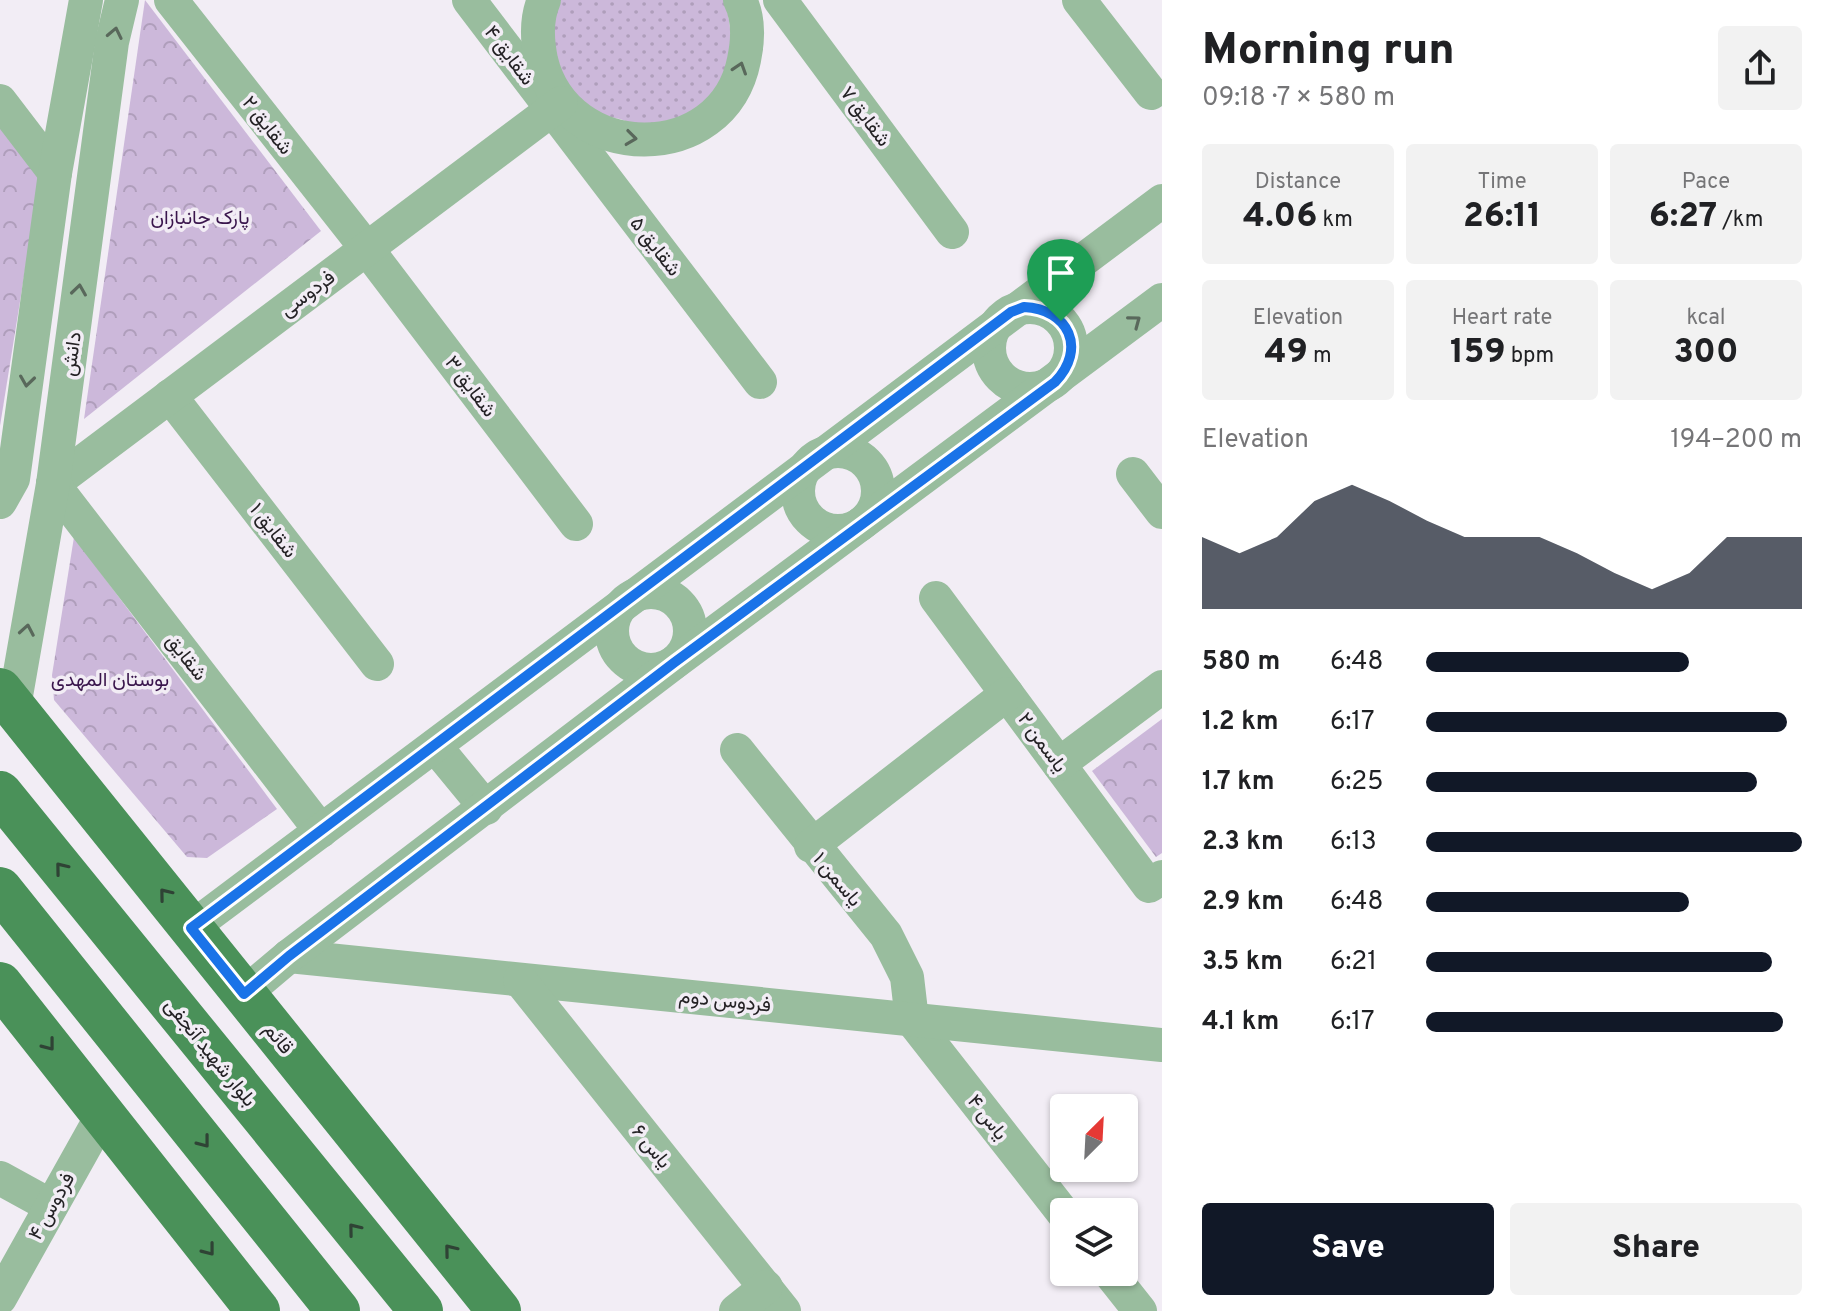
<!DOCTYPE html>
<html lang="en">
<head>
<meta charset="utf-8">
<style>
	body { margin:0; font-family:Overpass,Vazirmatn,sans-serif; background:#f2f2f2; color:#202124; height:100vh; display:flex; flex-direction:column; font-size:30px; white-space:nowrap }
	* { box-sizing:border-box; margin:0 }
	p { font-size:26px; color:#757577 }
	.icon { flex:none; width:44px; height:44px; fill:none; stroke:currentColor; stroke-width:2; stroke-linecap:round; stroke-linejoin:round }
	.map { position:relative; flex:1; overflow:hidden }
	.panel { display:flex; flex-direction:column; background:#fff; width:680px }
	.panel>* { flex:none }
	.needle { width:52px; rotate:24deg }
	.controls { position:absolute; left:1050px; top:1094px; display:grid; gap:16px }
	.controls a { display:grid; place-items:center; width:88px; height:88px; border-radius:8px; background:#fff; box-shadow:0 2px 6px #0004; font-size:40px }
	.pin { position:absolute; display:grid; place-items:center; width:68px; height:68px; color:#fff; margin:-82px -34px; border-radius:50% 50% 50% 0; rotate:-45deg; box-shadow:0 0 8px #0007 }
	.pin .icon { rotate:45deg }
	.round { display:grid; place-items:center; flex:none; width:84px; height:84px; border-radius:8px; background:#f2f2f2 }
	.headline { display:flex; align-items:center; justify-content:space-between; height:136px; padding:0 40px }
	h1 { font-size:44px; font-weight:800; line-height:60px }
	.figures { display:grid; grid-template-columns:repeat(3,1fr); gap:12px; height:136px; padding:8px 40px }
	.figures div { display:grid; align-content:center; border-radius:8px; background:#f2f2f2; text-align:center }
	.figures b { font-size:34px; font-weight:800 }
	.figures small { font-size:22px; font-weight:400 }
	.figures p { font-size:22px }
	.chart { height:224px; padding:16px 40px }
	.chart p { display:flex; justify-content:space-between }
	.chart svg { width:100%; height:144px; margin-top:8px; fill:#111827; opacity:.7 }
	.button { display:flex; gap:16px; margin-top:auto; padding:16px 40px }
	.button a { flex:1; height:92px; border-radius:8px; background:#111827; color:#fff; font-size:32px; font-weight:800; line-height:92px; text-align:center }
	.button a+a { background:#f2f2f2; color:#202124 }
	ul { padding:0 40px; list-style:none; font-size:26px }
	li { display:grid; grid-template-columns:128px 96px 1fr; align-items:center; height:60px }
	li i { height:20px; border-radius:10px; background:#111827 }
	main { display:flex; flex:1; min-height:0 }
	.map>svg:first-child { display:block }
	.grass { fill:url(#grass-dots) }
	.park { fill:url(#park-crowns) }
	.lines { fill:none; stroke-linecap:round; stroke-linejoin:round }
	.minor { stroke:#99bd9e; stroke-width:34 }
	.major { stroke:#4a9159; stroke-width:44 }
	.oneway { stroke:#59685b }
	.oneway2 { stroke:#2f4335 }
	.route-casing { stroke:#fff; stroke-width:16 }
	.route { stroke:#1a73e8; stroke-width:10 }
	.labels { text-anchor:middle; stroke-width:7; stroke-linejoin:round; paint-order:stroke }
	.street-label { font-size:20px; fill:#242225; stroke:#f2edf5 }
	.park-label { font-size:20px; fill:#39154c; stroke:#f2edf5 }
</style>
</head>
<body>
<main>
<div class="map">
<svg width="1162" height="1311" viewBox="0 0 1162 1311">
	<defs>
		<pattern id="grass-dots" width="8" height="8" patternUnits="userSpaceOnUse" patternTransform="scale(2)"><rect width="8" height="8" fill="#ccb8da"/><path d="M2 2h.1M6 6h.1" fill="none" stroke="#af9ebb" stroke-width="1.8" stroke-linecap="round"/></pattern>
		<pattern id="park-crowns" width="20" height="18" patternUnits="userSpaceOnUse" patternTransform="scale(2)"><rect width="20" height="18" fill="#ccb8da"/><path d="M2 6a3 3 0 1 1 6 0M12 15a3 3 0 1 1 6 0" fill="none" stroke="#af9ebb"/></pattern>
	</defs>
	<rect width="100%" height="100%" fill="#f2edf5"/>
	<path class="grass" d="M 561,0 L 724,0 C 744,58 716,121 649,127 C 640,127 629,122 620,119 C 610,117 598,115 590,110 C 556,87 543,37 561,0 Z"/>
	<g class="park">
		<polygon points="145,0 321,231 84,419"/>
		<polygon points="0,123 40,177 0,426"/>
		<polygon points="74,537 277,809 207,858 187,857 54,700 52,675"/>
		<polygon points="1162,719 1162,853 1156,857 1092,771"/>
	</g>
	<g class="lines">
		<g class="minor">
			<polyline points="171,0 367,249 576,524"/>
			<polyline points="469,0 760,382"/>
			<path d="M 544,0 C 536,18 537,40 541,60 C 566,165 723,167 744,60 C 748,41 749,18 740,0"/>
			<polyline points="780,0 952,232"/>
			<polyline points="1079,0 1151,93"/>
			<polyline points="0,101 55,173"/>
			<circle cx="1030" cy="348" r="41"/>
			<polyline points="170,396 377,664"/>
			<circle cx="838" cy="491" r="40"/>
			<polyline points="1133,474 1162,512"/>
			<polyline points="53,484 561,103"/>
			<polyline points="53,484 321,831"/>
			<polyline points="0,502 13,479 55,173 86,0"/>
			<circle cx="651" cy="631" r="39"/>
			<polyline points="936,598 1149,886 1162,877"/>
			<polyline points="14,707 53,484 112,42 122,0"/>
			<polyline points="435,746 486,808"/>
			<polyline points="737,750 886,935 907,977 912,1020 1064,1214"/>
			<polyline points="1059,764 1162,687"/>
			<polyline points="811,846 1007,694"/>
			<polyline points="191,928 1162,201"/>
			<polyline points="289,956 1162,1045"/>
			<polyline points="520,980 784,1311"/>
			<polyline points="244,994 289,956 675,662 1162,300"/>
			<polyline points="0,1178 51,1206"/>
			<polyline points="1109,1272 1140,1311"/>
			<polyline points="0,1298 103,1114"/>
			<polyline points="736,1311 766,1287"/>
		</g>
		<g class="major">
			<polyline points="0,690 499,1311"/>
			<polyline points="0,793 421,1311"/>
			<polyline points="0,889 338,1311"/>
			<polyline points="0,984 258,1311"/>
		</g>
	</g>
	<defs><path id="oneway-chevron" d="M-2-3.5L2.5 0L-2 3.5" fill="none" stroke-width="1.6" stroke-linecap="round" stroke-linejoin="round" transform="scale(2)"/></defs>
	<g class="oneway">
		<use href="#oneway-chevron" transform="translate(115 33) rotate(-78)"/>
		<use href="#oneway-chevron" transform="translate(740 68) rotate(-72)"/>
		<use href="#oneway-chevron" transform="translate(631 138) rotate(7)"/>
		<use href="#oneway-chevron" transform="translate(79 290) rotate(-82)"/>
		<use href="#oneway-chevron" transform="translate(1135 321) rotate(-37)"/>
		<use href="#oneway-chevron" transform="translate(27 381) rotate(98)"/>
		<use href="#oneway-chevron" transform="translate(27 630) rotate(-80)"/>
	</g>
	<g class="oneway2">
		<use href="#oneway-chevron" transform="translate(61 868) rotate(-129)"/>
		<use href="#oneway-chevron" transform="translate(165 894) rotate(-129)"/>
		<use href="#oneway-chevron" transform="translate(49 1045) rotate(52)"/>
		<use href="#oneway-chevron" transform="translate(204 1142) rotate(52)"/>
		<use href="#oneway-chevron" transform="translate(354 1229) rotate(-129)"/>
		<use href="#oneway-chevron" transform="translate(209 1250) rotate(52)"/>
		<use href="#oneway-chevron" transform="translate(450 1250) rotate(-129)"/>
	</g>
	<g class="lines">
		<defs>
			<path id="route" d="M 1024,307 C 1069,309 1087,349 1055,382 L 675,662 L 289,956 L 244,994 L 191,928 L 1011,312 Z"/>
		</defs>
		<use href="#route" class="route-casing"/>
		<use href="#route" class="route"/>
	</g>
	<g class="labels">
		<g class="street-label">
			<text transform="translate(510 55) rotate(53)" y="7">شقایق ۴</text>
			<text transform="translate(866 116) rotate(53)" y="7">شقایق ۷</text>
			<text transform="translate(268 125) rotate(52)" y="7">شقایق ۲</text>
			<text transform="translate(656 246) rotate(52)" y="7">شقایق ۵</text>
			<text transform="translate(307 293) rotate(-37)" y="7">فردوسی</text>
			<text transform="translate(71 354) rotate(-82)" y="7">دانش</text>
			<text transform="translate(471 386) rotate(53)" y="7">شقایق ۳</text>
			<text transform="translate(274 530) rotate(52)" y="7">شقایق ۱</text>
			<text transform="translate(187 657) rotate(52)" y="7">شقایق</text>
			<text transform="translate(1043 742) rotate(54)" y="7">یاسمن ۲</text>
			<text transform="translate(838 879) rotate(50)" y="7">یاسمن ۱</text>
			<text transform="translate(725 1000) rotate(6)" y="7">فردوس دوم</text>
			<text transform="translate(279 1038) rotate(51)" y="7">قائم</text>
			<text transform="translate(211 1052) rotate(51)" y="7">بلوار شهید آنجفی</text>
			<text transform="translate(988 1117) rotate(52)" y="7">یاس ۴</text>
			<text transform="translate(652 1146) rotate(51)" y="7">یاس ۶</text>
			<text transform="translate(51 1206) rotate(-61)" y="7">فردوس ۴</text>
		</g>
		<g class="park-label">
			<text x="200" y="224">پارک جانبازان</text>
			<text x="110" y="686">بوستان المهدی</text>
		</g>
	</g>
</svg>
<div class="controls">
<a><svg class="needle" viewBox="-14 -14 28 28"><path d="M0-13l5 13h-10z" fill="#e53935"/><path d="M0 13l5-13h-10z" fill="#757577"/></svg></a>
<a><svg class="icon" aria-label="layers" viewBox="0 0 24 24"><path d="M12 4l9 5-9 5-9-5zM3 14l9 5 9-5"/></svg></a>
</div>
<div class="pin" style="left:1061px;top:321px;background:#1e9e55"><svg class="icon" aria-label="arrive" viewBox="0 0 24 24"><path d="M6 21V4h12l-3 4 3 4H6"/></svg></div>
</div>
<section class="panel">
<div class="headline"><div><h1>Morning run</h1><p>09:18 · 7 × 580 m</p></div><a class="round"><svg class="icon" aria-label="share" viewBox="0 0 24 24"><path d="M12 15V3M7 8l5-5 5 5M5 13v7h14v-7"/></svg></a></div>
<div class="figures">
<div><p>Distance</p><b>4.06<small> km</small></b></div>
<div><p>Time</p><b>26:11</b></div>
<div><p>Pace</p><b>6:27<small> /km</small></b></div>
</div>
<div class="figures">
<div><p>Elevation</p><b>49<small> m</small></b></div>
<div><p>Heart rate</p><b>159<small> bpm</small></b></div>
<div><p>kcal</p><b>300</b></div>
</div>
<div class="chart"><p><span>Elevation</span>194–200 m</p>
<svg viewBox="0 0 160 44" preserveAspectRatio="none"><path d="M0 44V22L10 27L20 22L30 11L40 6L50 11L60 17L70 22L80 22L90 22L100 27L110 33L120 38L130 33L140 22L150 22L160 22V44z"/></svg>
</div>
<ul>
<li><b>580 m</b>6:48<i style="width:70%"></i></li>
<li><b>1.2 km</b>6:17<i style="width:96%"></i></li>
<li><b>1.7 km</b>6:25<i style="width:88%"></i></li>
<li><b>2.3 km</b>6:13<i style="width:100%"></i></li>
<li><b>2.9 km</b>6:48<i style="width:70%"></i></li>
<li><b>3.5 km</b>6:21<i style="width:92%"></i></li>
<li><b>4.1 km</b>6:17<i style="width:95%"></i></li>
</ul>
<div class="button"><a>Save</a><a>Share</a></div>
</section>
</main>
</body>
</html>
